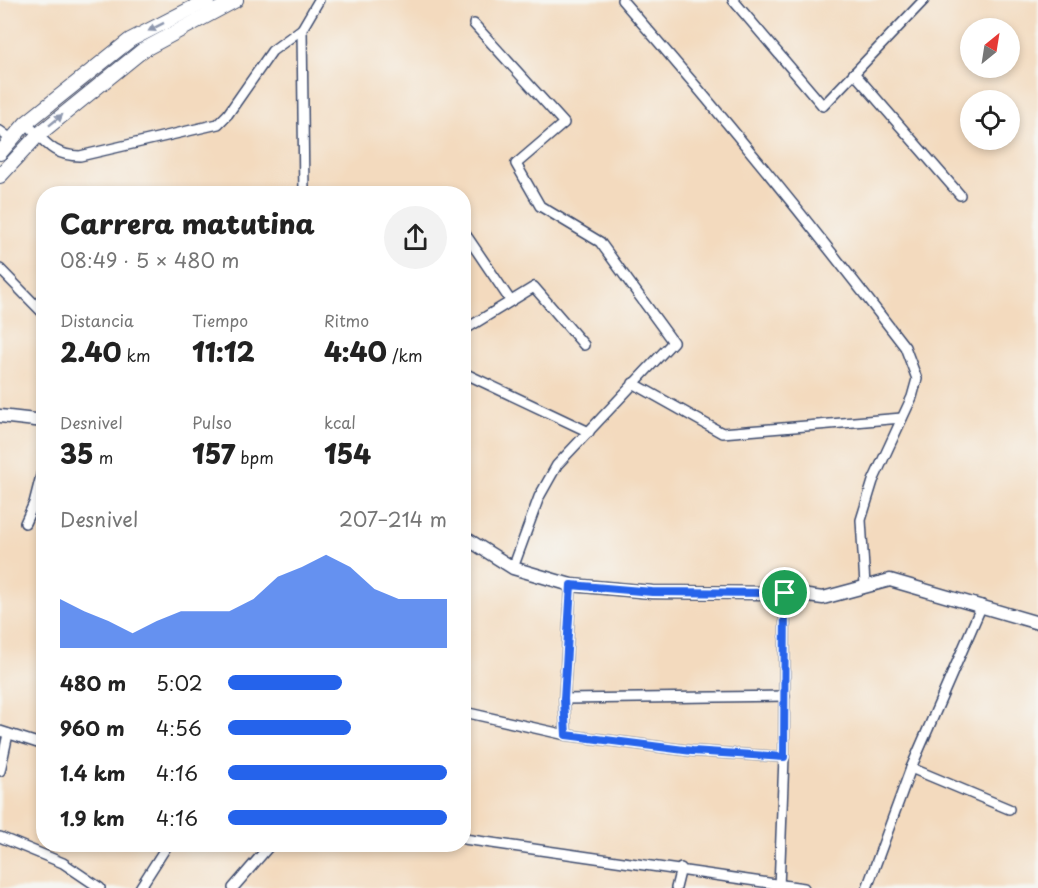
<!DOCTYPE html>
<html lang="es">
<head>
<meta charset="utf-8">
<style>
	body { margin:0; font-family:"Playpen Sans",sans-serif; background:#f2f2f2; color:#222; height:100vh; display:flex; flex-direction:column; font-size:22px; white-space:nowrap }
	* { box-sizing:border-box; margin:0 }
	p { font-size:20px; color:#767676 }
	.icon { flex:none; width:33px; height:33px; fill:none; stroke:currentColor; stroke-width:2; stroke-linecap:round; stroke-linejoin:round }
	.map { position:relative; flex:1; overflow:hidden }
	.sheet { position:absolute; left:36px; top:186px; width:435px; height:666px; display:flex; flex-direction:column; background:#fff; border-radius:24px; box-shadow:0 3px 9px #0003 }
	.sheet>* { flex:none }
	.needle { width:39px; rotate:30deg }
	.buttons { position:absolute; left:960px; top:18px; display:grid; gap:12px }
	.buttons a { display:grid; place-items:center; width:60px; height:60px; border-radius:50%; background:#fff; box-shadow:0 3px 9px #0003; font-size:30px }
	.pin { position:absolute; display:grid; place-items:center; width:51px; height:51px; color:#fff; margin:-26px; border:3px solid #fff; border-radius:50%; box-shadow:0 2px 6px #0007 }
	.round { display:grid; place-items:center; flex:none; width:63px; height:63px; border-radius:32px; background:#f2f2f2 }
	.head { display:flex; align-items:center; justify-content:space-between; height:102px; padding:0 24px }
	h1 { font-size:27px; font-weight:800; line-height:45px }
	.figures { display:grid; grid-template-columns:repeat(3,1fr); gap:9px; height:102px; padding:6px 24px }
	.figures div { display:grid; align-content:center }
	.figures b { font-size:26px; font-weight:800 }
	.figures small { font-size:16px; font-weight:400 }
	.figures p { font-size:16px }
	.chart { height:168px; padding:12px 24px }
	.chart p { display:flex; justify-content:space-between }
	.chart svg { width:100%; height:108px; margin-top:6px; fill:#2563eb; opacity:.7 }
	ul { padding:0 24px; list-style:none; font-size:20px }
	li { display:grid; grid-template-columns:96px 72px 1fr; align-items:center; height:45px }
	li i { height:15px; border-radius:8px; background:#2563eb }
	.map>svg:first-child { display:block }
	.lines { fill:none; stroke-linecap:round; stroke-linejoin:round }
	.minor-casing { stroke:#3b496c; stroke-width:12 }
	.tertiary-casing { stroke:#3b496c; stroke-width:15 }
	.secondary-casing { stroke:#3b496c; stroke-width:16 }
	.minor { stroke:#fff; stroke-width:9 }
	.tertiary { stroke:#fff; stroke-width:12 }
	.secondary { stroke:#fff; stroke-width:14 }
	.oneway { fill:#8d97ae }
	.route-casing { stroke:#fff; stroke-width:12 }
	.route { stroke:#2563eb; stroke-width:8 }
</style>
</head>
<body>
<div class="map">
<svg width="1038" height="888" viewBox="0 0 1038 888">
	<rect width="100%" height="100%" fill="#f6f6f2"/>
	<filter id="ink" filterUnits="userSpaceOnUse"><feTurbulence type="fractalNoise" baseFrequency=".0167" numOctaves="2"/><feDisplacementMap in="SourceGraphic" scale="12" xChannelSelector="R" yChannelSelector="G"/><feConvolveMatrix kernelMatrix="1 2 1 2 8 2 1 2 1" color-interpolation-filters="sRGB"/></filter>
	<filter id="wash" filterUnits="userSpaceOnUse"><feTurbulence type="fractalNoise" baseFrequency=".008" numOctaves="4" result="noise"/><feDisplacementMap in="SourceGraphic" scale="24" xChannelSelector="R" yChannelSelector="G"/><feGaussianBlur stdDeviation="1.35" result="paint"/><feColorMatrix in="noise" values="0 0 0 0 0 0 0 0 0 0 0 0 0 0 0 0 0 1.4 0 .05"/><feComposite in="paint" operator="in"/></filter>
	<g filter="url(#wash)">
		<rect width="100%" height="100%" fill="#f3dabe"/>
	</g>
	<g filter="url(#ink)">
		<g class="lines">
			<defs>
				<g id="minor">
					<path d="M 622,0 C 721,113 814,228 905,347 L 917,379 L 912,397 L 873,481 L 861,520 L 865,585"/>
					<polyline points="733,0 823,106 924,0"/>
					<polyline points="474,24 564,123 516,164 540,206 600,242 673,342 557,465 539,497 513,568"/>
					<polyline points="854,73 960,195"/>
					<path d="M 26,123 C 45,141 52,156 80,156 L 218,124 L 228,114 L 272,51 L 302,29"/>
					<polyline points="0,131 11,139"/>
					<polyline points="304,194 302,29 319,0"/>
					<polyline points="464,232 510,300"/>
					<polyline points="0,269 44,314"/>
					<polyline points="464,330 534,287 584,345"/>
					<polyline points="464,373 589,432"/>
					<polyline points="633,383 722,433 902,418"/>
					<polyline points="25,523 34,503 44,464"/>
					<polyline points="564,699 785,696"/>
					<polyline points="464,712 566,735 692,751 784,757"/>
					<polyline points="0,731 44,745"/>
					<polyline points="566,735 564,699 571,585"/>
					<polyline points="911,768 1009,809"/>
					<polyline points="0,771 8,734"/>
					<polyline points="0,837 63,863 100,888"/>
					<polyline points="464,839 804,888"/>
					<polyline points="140,888 168,844"/>
					<polyline points="233,888 271,844"/>
					<polyline points="676,888 681,868"/>
					<polyline points="779,888 784,757 785,593"/>
					<polyline points="867,888 911,768 982,605"/>
				</g>
				<g id="tertiary">
					<polyline points="0,416 44,421"/>
					<polyline points="464,537 513,568 571,585 652,592 785,593 823,598 890,580 1038,623"/>
				</g>
				<g id="secondary">
					<polyline points="0,153 26,123 130,40 208,0"/>
					<polyline points="0,176 38,135 143,50 236,0"/>
				</g>
			</defs>
			<use href="#minor" class="minor-casing"/>
			<use href="#tertiary" class="tertiary-casing"/>
			<use href="#secondary" class="secondary-casing"/>
			<use href="#minor" class="minor"/>
			<use href="#tertiary" class="tertiary"/>
			<use href="#secondary" class="secondary"/>
		</g>
		<defs><path id="oneway-solid" d="M-6-.8H1V-3.2L6.5 0L1 3.2V.8H-6Z" transform="scale(1.5)"/></defs>
		<g class="oneway">
			<use href="#oneway-solid" transform="translate(156 27) rotate(153)"/>
			<use href="#oneway-solid" transform="translate(56 120) rotate(-39)"/>
		</g>
	</g>
	<g class="lines" filter="url(#ink)">
		<defs>
			<polygon id="route" points="571,585 652,592 785,593 784,757 692,751 566,735 564,699"/>
		</defs>
		<use href="#route" class="route-casing"/>
		<use href="#route" class="route"/>
	</g>
</svg>
<div class="buttons">
<a><svg class="needle" viewBox="-14 -14 28 28"><path d="M0-13l5 13h-10z" fill="#e53935"/><path d="M0 13l5-13h-10z" fill="#767676"/></svg></a>
<a><svg class="icon" aria-label="locate" viewBox="0 0 24 24"><circle cx="12" cy="12" r="6"/><path d="M12 2v4M12 18v4M2 12h4M18 12h4"/></svg></a>
</div>
<div class="pin" style="left:785px;top:593px;background:#1e9e55"><svg class="icon" aria-label="arrive" viewBox="0 0 24 24"><path d="M6 21V4h12l-3 4 3 4H6"/></svg></div>
<section class="sheet">
<div class="head"><div><h1>Carrera matutina</h1><p>08:49 · 5 × 480 m</p></div><a class="round"><svg class="icon" aria-label="share" viewBox="0 0 24 24"><path d="M12 15V3M7 8l5-5 5 5M5 13v7h14v-7"/></svg></a></div>
<div class="figures">
<div><p>Distancia</p><b>2.40<small> km</small></b></div>
<div><p>Tiempo</p><b>11:12</b></div>
<div><p>Ritmo</p><b>4:40<small> /km</small></b></div>
</div>
<div class="figures">
<div><p>Desnivel</p><b>35<small> m</small></b></div>
<div><p>Pulso</p><b>157<small> bpm</small></b></div>
<div><p>kcal</p><b>154</b></div>
</div>
<div class="chart"><p><span>Desnivel</span>207–214 m</p>
<svg viewBox="0 0 160 44" preserveAspectRatio="none"><path d="M0 44V24L10 29L20 33L30 38L40 33L50 29L60 29L70 29L80 24L90 15L100 11L110 6L120 11L130 20L140 24L150 24L160 24V44z"/></svg>
</div>
<ul>
<li><b>480 m</b>5:02<i style="width:52%"></i></li>
<li><b>960 m</b>4:56<i style="width:56%"></i></li>
<li><b>1.4 km</b>4:16<i style="width:100%"></i></li>
<li><b>1.9 km</b>4:16<i style="width:100%"></i></li>
</ul>
</section>
</div>
</body>
</html>
